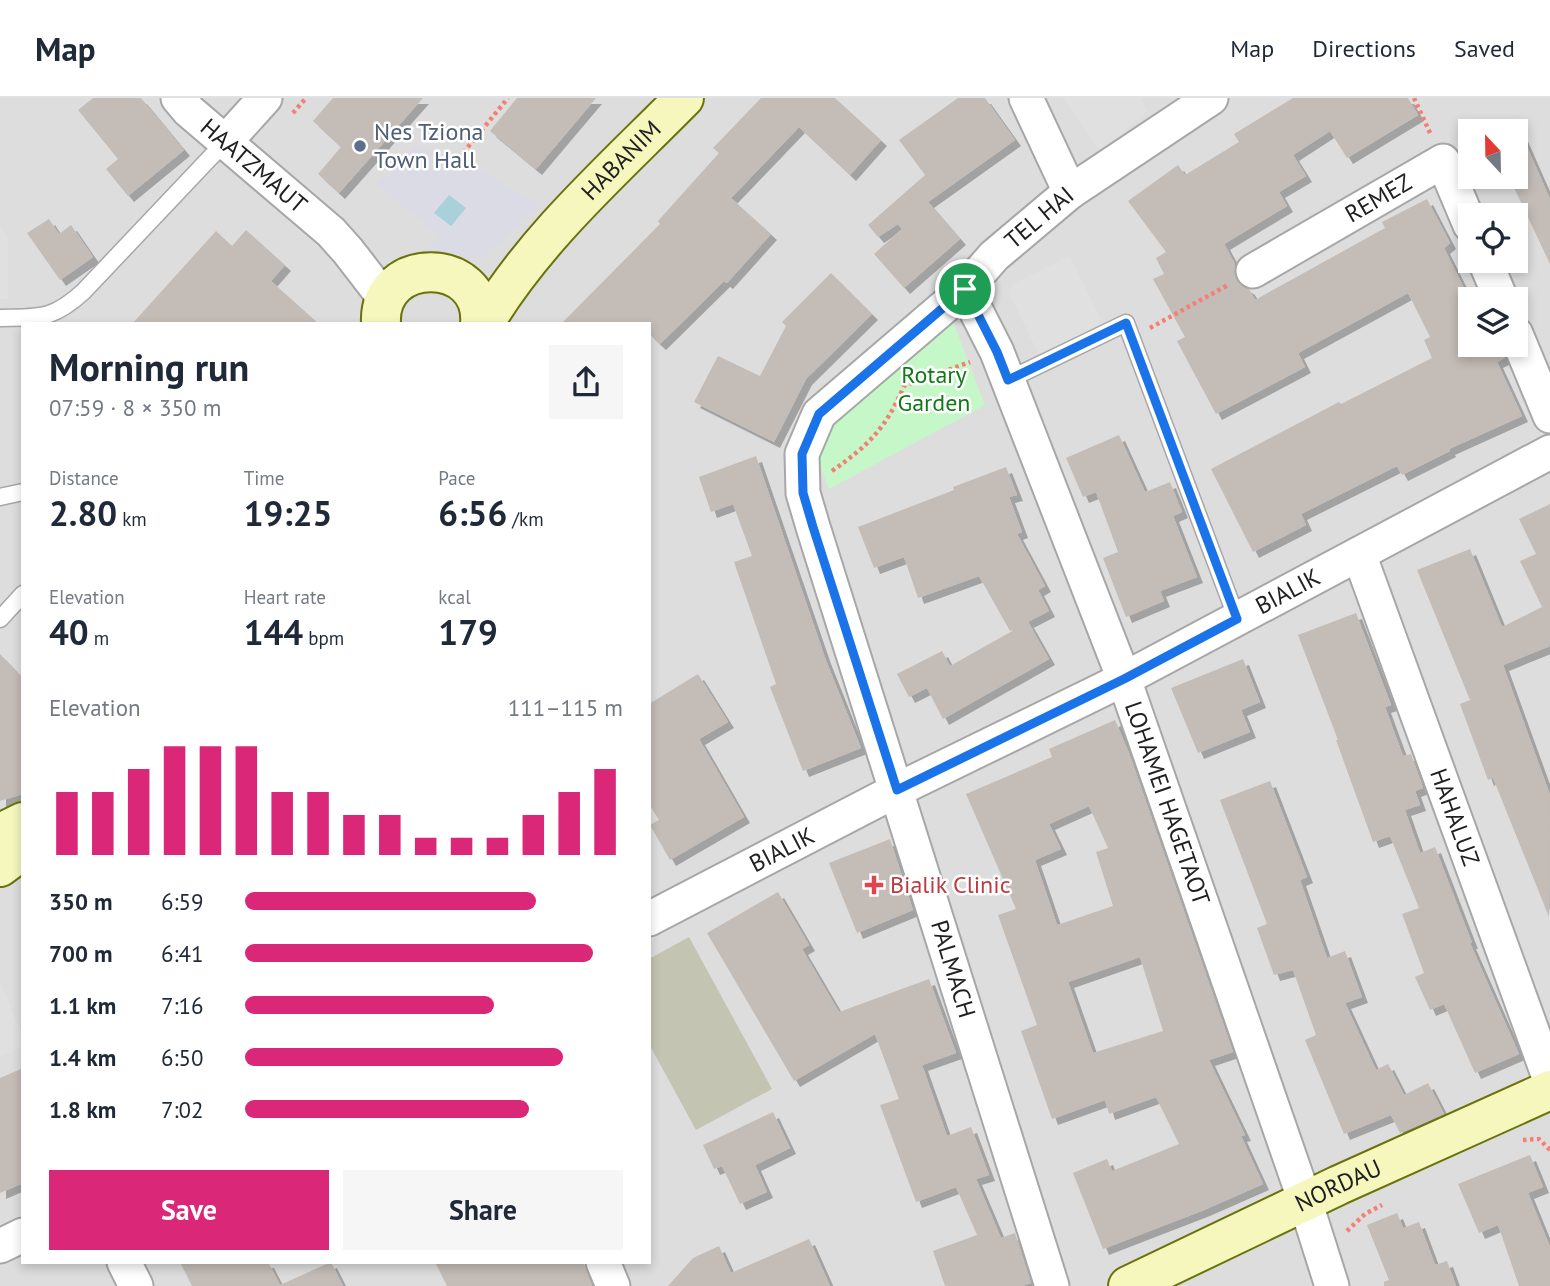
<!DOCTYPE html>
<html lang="en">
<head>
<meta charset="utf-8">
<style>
	body { margin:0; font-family:"PT Sans",sans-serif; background:#f6f6f7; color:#1f2937; height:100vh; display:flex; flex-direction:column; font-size:26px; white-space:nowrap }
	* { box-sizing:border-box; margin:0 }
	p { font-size:23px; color:#747a83 }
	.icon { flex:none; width:38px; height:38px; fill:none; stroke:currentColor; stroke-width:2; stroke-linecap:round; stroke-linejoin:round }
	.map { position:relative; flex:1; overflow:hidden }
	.sheet { position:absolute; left:21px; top:224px; width:630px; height:942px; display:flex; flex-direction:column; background:#fff; border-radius:0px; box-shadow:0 4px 10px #0003 }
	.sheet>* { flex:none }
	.needle { width:46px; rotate:338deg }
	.controls { position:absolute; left:1458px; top:21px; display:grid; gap:14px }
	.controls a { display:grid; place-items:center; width:70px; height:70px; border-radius:0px; background:#fff; box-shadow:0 4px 10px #0003; font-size:35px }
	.pin { position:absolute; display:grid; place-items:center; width:60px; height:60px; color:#fff; margin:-30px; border:4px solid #fff; border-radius:50%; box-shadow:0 2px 7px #0007 }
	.round { display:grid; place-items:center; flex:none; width:74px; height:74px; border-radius:0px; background:#f6f6f7 }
	.overview { display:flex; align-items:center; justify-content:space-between; height:119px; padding:0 28px }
	h1 { font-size:38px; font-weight:800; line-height:52px }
	.figures { display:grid; grid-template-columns:repeat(3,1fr); gap:10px; height:119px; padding:7px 28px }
	.figures div { display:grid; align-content:center }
	.figures b { font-size:35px; font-weight:800 }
	.figures small { font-size:19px; font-weight:400 }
	.figures p { font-size:19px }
	.chart { height:196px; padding:14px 28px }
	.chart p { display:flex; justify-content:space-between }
	.chart svg { width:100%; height:126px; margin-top:7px; stroke:#db2777; stroke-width:6 }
	.action { display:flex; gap:14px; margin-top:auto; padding:14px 28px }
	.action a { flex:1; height:80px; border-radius:0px; background:#db2777; color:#fff; font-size:28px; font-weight:800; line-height:80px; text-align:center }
	.action a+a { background:#f6f6f7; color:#1f2937 }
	ul { padding:0 28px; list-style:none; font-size:23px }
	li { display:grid; grid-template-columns:112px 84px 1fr; align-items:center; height:52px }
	li i { height:18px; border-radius:9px; background:#db2777 }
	header { display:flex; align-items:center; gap:42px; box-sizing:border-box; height:98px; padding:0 35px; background:#fff; border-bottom:2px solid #e0e1e3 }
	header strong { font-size:33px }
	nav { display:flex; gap:38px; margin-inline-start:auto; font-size:24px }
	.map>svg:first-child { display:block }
	.residential { fill:#dedddd; fill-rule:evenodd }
	.construction { fill:#c4c4b2 }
	.park { fill:#c6f7c9 }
	.parking { fill:#e0e0e0 }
	.plaza { fill:#dbdbe5 }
	.water { fill:#a9d1db }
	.building { fill:#c4bcb6; fill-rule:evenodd; filter:url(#shadow) }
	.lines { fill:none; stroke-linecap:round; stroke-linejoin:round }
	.lane-casing { stroke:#a7a7a7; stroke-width:19 }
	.street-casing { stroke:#a7a7a7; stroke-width:37 }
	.secondary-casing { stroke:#69730a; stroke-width:42 }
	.path { stroke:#f47f73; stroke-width:4.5; stroke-dasharray:3.5 3.5; stroke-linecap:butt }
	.lane { stroke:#fff; stroke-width:16 }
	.street { stroke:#fff; stroke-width:33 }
	.secondary { stroke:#f5f7bd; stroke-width:38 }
	.route-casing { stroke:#fff; stroke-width:14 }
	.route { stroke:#1a73e8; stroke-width:9 }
	.service-dot { fill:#5c6f8a; stroke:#fff; stroke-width:2.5 }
	.health-dot { fill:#e0444e; stroke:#fff; stroke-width:2.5 }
	.labels { text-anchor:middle; stroke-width:5; stroke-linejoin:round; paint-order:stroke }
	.service-label { font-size:24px; fill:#4e5e75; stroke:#fff; text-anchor:start }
	.street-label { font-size:24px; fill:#202020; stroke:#fff }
	.park-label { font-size:24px; fill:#117a18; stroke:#fff }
	.health-label { font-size:24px; fill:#be3a42; stroke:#fff; text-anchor:start }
</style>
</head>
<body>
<header>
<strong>Map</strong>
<nav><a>Map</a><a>Directions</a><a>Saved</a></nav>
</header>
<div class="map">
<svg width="1550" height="1188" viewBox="0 0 1550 1188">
	<defs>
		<filter id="shadow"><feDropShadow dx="6" dy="6" stdDeviation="0" flood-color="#0004"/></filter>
	</defs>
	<rect width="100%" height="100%" fill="#f0ece6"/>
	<path class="residential" d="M 0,0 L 1550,0 L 1550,1188 L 0,1188 ZM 1470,33 L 1516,33 L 1516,79 L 1470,79 ZM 1470,117 L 1516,117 L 1516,163 L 1470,163 ZM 1470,201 L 1516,201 L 1516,247 L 1470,247 ZM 23,226 L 649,226 L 649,1164 L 23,1164 Z"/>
	<polygon class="construction" points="689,839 772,991 696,1032 649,946 649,861"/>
	<polygon class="park" points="953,224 985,307 829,391 811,342"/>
	<g class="parking">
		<polygon points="1063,0 1140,0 1149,12 1100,54"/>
		<polygon points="0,126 8,142 8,201 0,201"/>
		<polygon points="1070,158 1104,228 1040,259 1010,197 1013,186"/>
		<polygon points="1081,580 1085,587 926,666 922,658"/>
		<polygon points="0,883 23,939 23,949 0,958"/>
	</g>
	<polygon class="plaza" points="415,48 459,60 541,108 484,159 410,167 439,139 376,86"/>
	<polygon class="water" points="449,97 466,110 451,128 434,115"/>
	<g class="building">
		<polygon points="93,0 141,0 184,52 128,98 106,71 118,61 78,12"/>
		<polygon points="333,0 423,0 339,95 318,76 341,49 313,23"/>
		<polygon points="517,0 596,0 536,71 490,33"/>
		<polygon points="761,0 835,0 881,42 850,77 799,29 731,100 771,136 727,185 724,183 660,246 649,236 649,226 561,226 660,126 658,123 719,55 713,50"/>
		<polygon points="958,0 985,0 1015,42 928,104 960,141 904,190 874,156 902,131 898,126 878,139 868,127 925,77 899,42"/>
		<polygon points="1293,0 1408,0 1418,17 1347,60 1330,33 1293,57 1306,78 1279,94 1287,108 1224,146 1235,166 1234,174 1237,183 1249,191 1255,202 1385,130 1382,124 1427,101 1450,145 1444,150 1470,202 1470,247 1500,247 1505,260 1497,264 1522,318 1449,351 1450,353 1402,377 1397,368 1301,416 1306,427 1253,454 1211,371 1339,304 1341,306 1432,260 1424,242 1430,239 1408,195 1298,255 1305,269 1216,316 1195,277 1177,243 1185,239 1153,181 1164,176 1156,160 1166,154 1128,103 1178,67 1185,77 1239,44 1234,36"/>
		<polygon points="1516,24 1550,101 1550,166 1509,79 1516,79"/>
		<polygon points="49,121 59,136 71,127 93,159 60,182 27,135"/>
		<polygon points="246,132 285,167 271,183 319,226 132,226 216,133 232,148"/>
		<polygon points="831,175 872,216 806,281 774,344 694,304 718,258 760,278 786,228 782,224"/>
		<polygon points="1119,337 1145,394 1170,384 1182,414 1173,418 1197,479 1160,493 1164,503 1126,519 1103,460 1118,454 1096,394 1083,399 1066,360"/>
		<polygon points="756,358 825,560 861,650 803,673 770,589 776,586 734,464 752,458 733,406 711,414 699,379"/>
		<polygon points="1006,369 1017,397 1009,399 1022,434 1017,436 1045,488 1038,492 1049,513 1010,533 979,478 918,500 904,459 874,470 858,429 954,392 953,389"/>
		<polygon points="1550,406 1550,548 1503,567 1550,697 1549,819 1493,680 1488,682 1460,606 1470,602 1417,472 1470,451 1502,529 1542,509 1520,463 1536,456 1519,421"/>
		<polygon points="1356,515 1391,607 1385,609 1403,658 1411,656 1423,690 1415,693 1420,707 1405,712 1420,755 1435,749 1472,845 1470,845 1519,956 1475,975 1444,906 1430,912 1415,879 1424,875 1402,816 1419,810 1390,738 1373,744 1336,642 1338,642 1298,537"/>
		<polygon points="1028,524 1049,561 943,621 927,590 909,599 897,576 942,553 950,568"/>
		<polygon points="0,556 23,580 23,696 0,703"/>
		<polygon points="1243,561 1260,604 1241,612 1250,634 1198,655 1171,590"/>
		<polygon points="698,576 728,624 699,641 744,719 670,762 650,727 659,722 649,706 649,606"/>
		<path d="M 1115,622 L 1129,655 L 1233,954 L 1209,962 L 1245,1037 L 1241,1038 L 1263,1086 L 1204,1112 L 1103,1151 L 1073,1075 L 1107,1061 L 1112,1073 L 1179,1046 L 1156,999 L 1109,1016 L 1105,1002 L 1052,1021 L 1021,933 L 1037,927 L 998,817 L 1016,811 L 966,696 L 1052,659 L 1049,651 ZM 1089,708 L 1108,750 L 1096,754 L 1113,808 L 1057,827 L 1035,762 L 1061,751 L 1049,726 ZM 1140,859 L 1163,933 L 1093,955 L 1068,884 Z"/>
		<polygon points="1270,683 1307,779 1300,782 1327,860 1345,853 1362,899 1345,905 1376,972 1388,966 1404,997 1428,985 1444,1016 1400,1035 1391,1017 1344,1036 1305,942 1316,937 1293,872 1274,877 1257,830 1267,826 1220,702"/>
		<polygon points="890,741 913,812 857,835 829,765"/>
		<polygon points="778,794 809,847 802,851 839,914 929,881 956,955 922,967 947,1038 971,1029 989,1077 976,1081 1001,1140 1015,1135 1031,1185 1022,1188 945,1188 933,1153 977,1137 956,1089 916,1104 880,1007 899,1001 875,936 794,983 707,835"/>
		<polygon points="23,970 23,1085 0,1095 0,980"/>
		<polygon points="773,1014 790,1050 755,1067 767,1094 740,1106 722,1068 714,1071 703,1047"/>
		<polygon points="1530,1057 1543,1089 1528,1095 1550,1149 1550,1188 1519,1188 1498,1127 1479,1135 1458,1086"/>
		<polygon points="1397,1115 1403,1130 1419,1124 1435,1167 1447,1163 1456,1188 1384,1188 1384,1184 1389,1182 1367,1127"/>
		<polygon points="809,1141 830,1188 668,1188 693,1160 719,1148 731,1175"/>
		<polygon points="180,1164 268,1164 280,1187 331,1164 343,1188 192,1188"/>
		<polygon points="435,1164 583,1164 592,1188 447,1188"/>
	</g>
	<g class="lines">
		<defs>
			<g id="lane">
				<path d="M 0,220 C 40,219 52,222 83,194 L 225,44"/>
				<polyline points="1008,282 1126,225 1237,521"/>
				<polyline points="0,399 23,394"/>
				<polyline points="0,521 23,496"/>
			</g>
			<g id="street">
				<path id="s1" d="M 178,0 L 189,13 L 331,134 L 348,153 L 385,201"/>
				<polyline points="1026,0 1070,94"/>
				<polyline points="225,44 265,0"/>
				<polyline points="1485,163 1501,201"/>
				<path id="s2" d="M 1253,173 L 1443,63 L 1470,127"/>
				<path id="s3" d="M 965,191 L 997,254 L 1124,581 L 1305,1103 L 1332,1188"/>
				<polyline points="1516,236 1550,318"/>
				<path id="s4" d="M 1359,456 L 1550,982"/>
				<path id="s5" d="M 649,821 L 897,692 L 1124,581 L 1550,354"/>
				<polyline points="0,1148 23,1137"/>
				<polyline points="124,1164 136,1188"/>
				<polyline points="603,1164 613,1188"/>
				<path id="s6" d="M 1052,1188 L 813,429 L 803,395 L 802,356 L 819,316 L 965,191 L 994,158 L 1070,94 L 1211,0"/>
			</g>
			<g id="secondary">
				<path d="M 381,226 C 377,156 486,158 480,226"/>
				<path id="s7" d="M 484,226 C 535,140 614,71 684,0"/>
				<polyline points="0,735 23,724"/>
				<polyline points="0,769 23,752"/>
				<path id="s8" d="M 1128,1188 L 1339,1087 L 1550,992"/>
			</g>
		</defs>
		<use href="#lane" class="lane-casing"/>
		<use href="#street" class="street-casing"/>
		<use href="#secondary" class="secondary-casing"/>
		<g class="path">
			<polyline points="1414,0 1431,37"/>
			<polyline points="293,15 306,0"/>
			<polyline points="459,60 508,0"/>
			<polyline points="1150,230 1228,187"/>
			<path d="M 832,373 C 869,347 886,330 904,288 L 970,264"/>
			<polyline points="1523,1042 1539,1041 1550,1052"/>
			<polyline points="1347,1133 1365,1116 1382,1107"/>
		</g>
		<use href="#lane" class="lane"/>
		<use href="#street" class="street"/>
		<use href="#secondary" class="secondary"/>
	</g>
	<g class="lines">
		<defs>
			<polygon id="route" points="965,191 997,254 1008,282 1126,225 1237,521 1124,581 897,692 813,429 803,395 802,356 819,316"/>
		</defs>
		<use href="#route" class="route-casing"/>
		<use href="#route" class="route"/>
	</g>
	<circle class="service-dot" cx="360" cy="48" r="7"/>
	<path class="health-dot" d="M870.5 776.5h7v7h7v7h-7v7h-7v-7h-7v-7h7z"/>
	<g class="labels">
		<g class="service-label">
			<text x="374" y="42">Nes Tziona<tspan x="374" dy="28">Town Hall</tspan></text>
		</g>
		<g class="street-label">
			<text dy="8" stroke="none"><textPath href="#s7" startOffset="214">HABANIM</textPath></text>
			<text dy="8" stroke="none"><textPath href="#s1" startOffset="102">HAATZMAUT</textPath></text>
			<text dy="8" stroke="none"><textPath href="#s2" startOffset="145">REMEZ</textPath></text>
			<text dy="8" stroke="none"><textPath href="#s6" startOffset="1209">TEL HAI</textPath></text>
			<text dy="8" stroke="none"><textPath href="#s5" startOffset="718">BIALIK</textPath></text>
			<text dy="8" stroke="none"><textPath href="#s3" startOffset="553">LOHAMEI HAGETAOT</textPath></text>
			<text dy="8" stroke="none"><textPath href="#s4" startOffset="280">HAHALUZ</textPath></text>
			<text dy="8" stroke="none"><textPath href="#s5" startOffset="150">BIALIK</textPath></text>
			<text transform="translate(953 871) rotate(73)" y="8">PALMACH</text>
			<text dy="8" stroke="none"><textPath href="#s8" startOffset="233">NORDAU</textPath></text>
		</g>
		<g class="park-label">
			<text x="934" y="285">Rotary<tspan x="934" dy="28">Garden</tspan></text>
		</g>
		<g class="health-label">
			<text x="890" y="795">Bialik Clinic</text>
		</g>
	</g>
</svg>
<div class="controls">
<a><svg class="needle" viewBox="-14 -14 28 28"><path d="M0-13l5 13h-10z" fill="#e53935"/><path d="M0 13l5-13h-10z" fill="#747a83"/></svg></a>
<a><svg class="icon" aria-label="locate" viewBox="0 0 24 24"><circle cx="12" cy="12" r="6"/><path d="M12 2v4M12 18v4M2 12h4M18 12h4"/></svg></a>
<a><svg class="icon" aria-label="layers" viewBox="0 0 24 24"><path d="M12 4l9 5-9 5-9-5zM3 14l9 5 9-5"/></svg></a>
</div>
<div class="pin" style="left:965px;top:191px;background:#1e9e55"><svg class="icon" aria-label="arrive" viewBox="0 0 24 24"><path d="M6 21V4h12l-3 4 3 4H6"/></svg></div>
<section class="sheet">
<div class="overview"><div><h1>Morning run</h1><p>07:59 · 8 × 350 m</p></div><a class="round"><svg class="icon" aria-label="share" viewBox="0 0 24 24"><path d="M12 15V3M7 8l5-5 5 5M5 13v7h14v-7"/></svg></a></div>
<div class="figures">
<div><p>Distance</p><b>2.80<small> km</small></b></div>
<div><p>Time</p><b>19:25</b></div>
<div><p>Pace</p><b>6:56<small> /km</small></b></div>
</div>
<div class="figures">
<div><p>Elevation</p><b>40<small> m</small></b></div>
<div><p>Heart rate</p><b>144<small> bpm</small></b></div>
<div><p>kcal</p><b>179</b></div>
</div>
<div class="chart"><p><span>Elevation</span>111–115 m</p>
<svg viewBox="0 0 160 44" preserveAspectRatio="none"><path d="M5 44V22M15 44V22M25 44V14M35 44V6M45 44V6M55 44V6M65 44V22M75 44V22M85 44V30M95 44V30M105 44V38M115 44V38M125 44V38M135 44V30M145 44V22M155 44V14"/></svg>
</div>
<ul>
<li><b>350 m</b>6:59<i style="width:77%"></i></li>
<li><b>700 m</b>6:41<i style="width:92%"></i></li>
<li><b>1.1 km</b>7:16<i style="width:66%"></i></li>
<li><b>1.4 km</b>6:50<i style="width:84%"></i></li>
<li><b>1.8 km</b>7:02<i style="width:75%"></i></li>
</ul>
<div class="action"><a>Save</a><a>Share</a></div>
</section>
</div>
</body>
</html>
